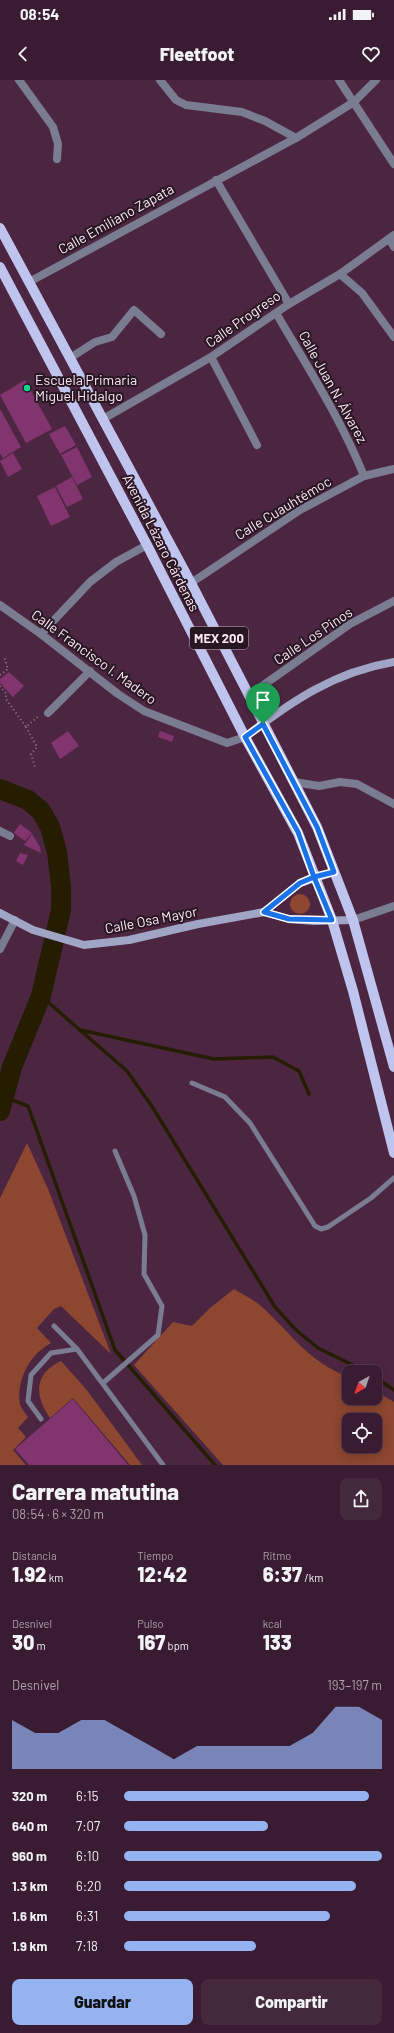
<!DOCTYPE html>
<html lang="es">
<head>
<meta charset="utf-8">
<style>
	body { margin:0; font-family:Barlow,sans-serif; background:#44293d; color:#f1f3f6; height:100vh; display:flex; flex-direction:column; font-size:15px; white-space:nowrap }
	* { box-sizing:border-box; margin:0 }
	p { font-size:13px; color:#aba1ab }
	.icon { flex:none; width:22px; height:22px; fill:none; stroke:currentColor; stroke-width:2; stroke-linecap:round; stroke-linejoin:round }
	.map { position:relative; height:1385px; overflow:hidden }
	.side { display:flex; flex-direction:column; background:#391c31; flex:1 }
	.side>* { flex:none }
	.needle { width:26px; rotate:220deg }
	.buttons { position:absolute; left:342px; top:1285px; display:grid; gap:8px }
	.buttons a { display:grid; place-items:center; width:40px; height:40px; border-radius:8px; background:#391c31; box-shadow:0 2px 10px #0003,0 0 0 1px #533a4d; font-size:20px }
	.pin { position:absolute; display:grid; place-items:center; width:34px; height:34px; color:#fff; margin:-41px -17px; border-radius:50% 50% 50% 0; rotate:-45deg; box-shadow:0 0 4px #0007 }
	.pin .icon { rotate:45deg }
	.round { display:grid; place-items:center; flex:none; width:42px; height:42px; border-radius:8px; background:#44293d }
	.head { display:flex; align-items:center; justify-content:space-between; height:68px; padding:0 12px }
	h1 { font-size:22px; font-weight:800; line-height:30px }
	.metrics { display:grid; grid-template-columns:repeat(3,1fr); gap:6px; height:68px; padding:4px 12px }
	.metrics div { display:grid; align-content:center }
	.metrics b { font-size:20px; font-weight:800 }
	.metrics small { font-size:11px; font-weight:400 }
	.metrics p { font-size:11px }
	.chart { height:112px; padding:8px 12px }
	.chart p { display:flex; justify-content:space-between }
	.chart svg { width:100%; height:72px; margin-top:4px; fill:#95b2f1; opacity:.7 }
	.primary-button { display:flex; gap:8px; margin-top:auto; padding:8px 12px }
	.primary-button a { flex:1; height:46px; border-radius:8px; background:#95b2f1; color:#111; font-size:16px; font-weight:800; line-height:46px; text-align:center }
	.primary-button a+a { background:#44293d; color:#f1f3f6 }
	ul { padding:0 12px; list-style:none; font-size:13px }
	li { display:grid; grid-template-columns:64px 48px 1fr; align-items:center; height:30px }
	li i { height:10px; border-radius:5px; background:#95b2f1 }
	.status { display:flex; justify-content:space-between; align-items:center; height:28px; padding:0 20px; background:#391c31; direction:ltr }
	.status svg { height:11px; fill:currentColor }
	header { display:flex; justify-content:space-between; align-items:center; height:52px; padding:0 12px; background:#391c31; font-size:18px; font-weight:800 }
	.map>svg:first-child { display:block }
	.green { fill:#8d462f; fill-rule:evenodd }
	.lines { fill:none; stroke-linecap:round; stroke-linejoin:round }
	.stream { stroke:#241d00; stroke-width:3.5 }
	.river { stroke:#241d00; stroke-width:20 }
	.building { fill:#82346f }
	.path { stroke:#97768d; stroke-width:2; stroke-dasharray:1 3; stroke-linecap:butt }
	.lane { stroke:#7a7d91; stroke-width:5 }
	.street { stroke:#7a7d91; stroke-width:8 }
	.secondary { stroke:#a0a5c5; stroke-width:8 }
	.primary { stroke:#bec4ed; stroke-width:10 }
	.route-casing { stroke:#fff; stroke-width:8 }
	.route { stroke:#1a73e8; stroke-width:5 }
	.poi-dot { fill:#0ed98a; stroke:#271722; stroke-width:1.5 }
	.labels { text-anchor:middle; stroke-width:4; stroke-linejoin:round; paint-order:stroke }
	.shield { fill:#271722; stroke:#bea8b7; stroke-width:1 }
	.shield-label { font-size:13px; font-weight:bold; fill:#ffe6f7 }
	.street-label { font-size:14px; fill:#ffe6f7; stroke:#271722 }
	.poi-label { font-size:14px; fill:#ffe6f7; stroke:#271722; text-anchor:start }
</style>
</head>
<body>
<div class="status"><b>08:54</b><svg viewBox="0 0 49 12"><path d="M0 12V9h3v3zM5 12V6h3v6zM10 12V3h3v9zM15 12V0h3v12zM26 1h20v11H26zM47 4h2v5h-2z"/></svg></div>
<header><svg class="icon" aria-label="back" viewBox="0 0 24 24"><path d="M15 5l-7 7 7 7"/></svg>Fleetfoot<svg class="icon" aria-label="heart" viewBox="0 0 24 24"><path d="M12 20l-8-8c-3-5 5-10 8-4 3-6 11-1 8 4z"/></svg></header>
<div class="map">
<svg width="394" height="1385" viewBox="0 0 394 1385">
	<rect width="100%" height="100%" fill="#4c2641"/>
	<g class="green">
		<circle cx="300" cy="824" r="10"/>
		<path d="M 27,1063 L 48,1109 L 111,1274 L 61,1226 L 54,1229 L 37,1248 L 51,1263 C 30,1274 16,1300 20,1324 C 21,1328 25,1333 28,1337 L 18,1348 L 26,1357 L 13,1370 L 26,1385 L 0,1385 L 0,1118 Z"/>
		<path d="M 234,1209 C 243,1215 253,1219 261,1226 C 292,1254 308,1282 349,1297 L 349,1318 L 375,1318 L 375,1311 L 394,1322 L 394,1385 L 223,1385 L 134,1285 L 173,1242 L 192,1246 L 210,1228 ZM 349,1340 L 375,1340 L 375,1366 L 349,1366 Z"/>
		<path d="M 61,1281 L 86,1309 L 142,1385 L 130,1385 L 73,1318 L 50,1338 C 34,1314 34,1294 61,1281 Z"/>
	</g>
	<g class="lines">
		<g class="stream">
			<polyline points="41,916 80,950 214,979 273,977 299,991 309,1014"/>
			<polyline points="80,950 127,991 153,1028 275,1227 296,1250 318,1268 367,1292"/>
			<polyline points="4,1017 28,1026 115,1270 215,1385"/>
			<polyline points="375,1297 394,1310"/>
		</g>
		<polyline class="river" points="0,709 28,720 41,731 50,747 57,772 61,806 61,830 41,916 12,987 0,1031"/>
	</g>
	<g class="building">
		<polygon points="25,300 52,349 26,363 0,315"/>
		<polygon points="0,329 21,367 3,378 0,373"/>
		<polygon points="65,346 76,365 60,374 49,354"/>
		<polygon points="77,367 92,397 77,405 61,375"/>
		<polygon points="13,373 22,389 8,397 0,381"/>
		<polygon points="72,397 83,419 67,427 56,406"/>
		<polygon points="55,407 70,437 51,446 37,416"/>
		<polygon points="9,592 24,606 13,617 0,603 0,599"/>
		<polygon points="68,651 79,666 60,679 51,663"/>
		<polygon points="160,651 174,656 172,662 158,657"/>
		<polygon points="20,744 32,753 25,761 14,753"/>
		<polygon points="32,754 40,767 41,773 24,765"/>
		<polygon points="20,773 28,775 23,785 16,781"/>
		<polygon points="73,1319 128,1385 29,1385 15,1369"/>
	</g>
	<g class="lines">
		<g class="path">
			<polyline points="0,595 8,589 4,576"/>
			<polyline points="0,606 6,613 6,619 26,647 40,635"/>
			<polyline points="26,647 37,667 31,674 35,687"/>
		</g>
		<g class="lane">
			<polyline points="192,1003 225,1017 250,1043 315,1146 321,1149 328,1147 371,1118 394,1098"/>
			<polyline points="54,1246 77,1269 163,1385"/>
			<polyline points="103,1303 158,1255 162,1226 144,1194 145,1155 134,1116 115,1071"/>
			<polyline points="41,1339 28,1321 31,1295 51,1273 77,1269"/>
		</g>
		<g class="street">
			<polyline points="19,0 53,47 58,64 57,79"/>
			<polyline points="160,0 176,20 186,25 242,32 265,41 296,58"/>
			<polyline points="339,0 394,84"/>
			<polyline points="216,100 289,224"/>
			<polyline points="389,159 394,167"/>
			<polyline points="340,194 362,213 394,257"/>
			<polyline points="29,202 296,58 354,22 376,0"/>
			<path d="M 276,233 C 307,286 341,339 364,396"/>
			<polyline points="211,277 257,365"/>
			<polyline points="70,278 95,262 112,257 134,230 161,254"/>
			<polyline points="103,339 211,277 289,224 340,194 394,155"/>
			<polyline points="191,503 300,430 364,396 394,389"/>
			<polyline points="0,525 41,554 118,614 144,631 227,663 245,657"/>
			<polyline points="41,554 90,502 116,482 147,465"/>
			<polyline points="248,616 350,544 394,521"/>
			<polyline points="48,633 90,591"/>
			<polyline points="294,702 319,706 340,702 357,704 394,724"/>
			<polyline points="0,751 10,756"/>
			<polyline points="353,840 394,826"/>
			<polyline points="0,869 15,840"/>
		</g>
		<g class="secondary">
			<path d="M 245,657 C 292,621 334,592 394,582"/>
			<polyline points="264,832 300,803 334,792"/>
			<polyline points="0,833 33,850 84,865 129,860 198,844 264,832 289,839 314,841 353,840"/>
		</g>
		<g class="primary">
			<polyline points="0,148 191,503 317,747 353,840 394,987"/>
			<polyline points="0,187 147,465 245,657 298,753 332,840 353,911 394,1073"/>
		</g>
	</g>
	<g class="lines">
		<defs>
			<polyline id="route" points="263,644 245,657 298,752 314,797 300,803 264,832 289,839 332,840 314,797 334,792 317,747 263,644"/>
		</defs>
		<use href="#route" class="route-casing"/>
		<use href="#route" class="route"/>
	</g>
	<circle class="poi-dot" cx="27" cy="308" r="4"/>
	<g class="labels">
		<rect class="shield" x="190" y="547" width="58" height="22" rx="3"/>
		<g class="shield-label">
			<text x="219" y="563">MEX 200</text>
		</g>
		<g class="street-label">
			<text transform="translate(116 139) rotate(-29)" y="5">Calle Emiliano Zapata</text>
			<text transform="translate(243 239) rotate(-35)" y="5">Calle Progreso</text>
			<text transform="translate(333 307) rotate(61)" y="5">Calle Juan N. Álvarez</text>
			<text transform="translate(283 428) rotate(-31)" y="5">Calle Cuauhtémoc</text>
			<text transform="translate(161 463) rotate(63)" y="5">Avenida Lázaro Cárdenas</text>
			<text transform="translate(313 556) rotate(-34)" y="5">Calle Los Pinos</text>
			<text transform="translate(94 577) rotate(36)" y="5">Calle Francisco I. Madero</text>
			<text transform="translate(151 840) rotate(-11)" y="5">Calle Osa Mayor</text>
		</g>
		<g class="poi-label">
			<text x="35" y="305">Escuela Primaria<tspan x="35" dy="16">Miguel Hidalgo</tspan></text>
		</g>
	</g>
</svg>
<div class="buttons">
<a><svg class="needle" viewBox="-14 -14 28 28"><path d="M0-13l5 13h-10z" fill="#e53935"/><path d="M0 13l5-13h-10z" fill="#aba1ab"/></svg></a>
<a><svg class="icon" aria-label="locate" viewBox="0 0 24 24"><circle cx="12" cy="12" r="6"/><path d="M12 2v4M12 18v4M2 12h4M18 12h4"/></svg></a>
</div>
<div class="pin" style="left:263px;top:644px;background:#1e9e55"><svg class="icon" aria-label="arrive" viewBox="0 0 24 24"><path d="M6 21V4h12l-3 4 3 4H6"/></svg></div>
</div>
<section class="side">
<div class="head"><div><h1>Carrera matutina</h1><p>08:54 · 6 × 320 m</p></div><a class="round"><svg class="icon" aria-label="share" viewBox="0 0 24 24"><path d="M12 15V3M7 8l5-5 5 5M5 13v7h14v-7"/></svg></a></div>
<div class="metrics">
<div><p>Distancia</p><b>1.92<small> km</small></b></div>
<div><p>Tiempo</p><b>12:42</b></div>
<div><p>Ritmo</p><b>6:37<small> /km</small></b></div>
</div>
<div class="metrics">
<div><p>Desnivel</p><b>30<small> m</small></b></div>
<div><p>Pulso</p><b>167<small> bpm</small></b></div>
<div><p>kcal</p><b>133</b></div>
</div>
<div class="chart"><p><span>Desnivel</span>193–197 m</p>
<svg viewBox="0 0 160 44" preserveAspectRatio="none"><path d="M0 44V14L10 22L20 22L30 14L40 14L50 22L60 30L70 38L80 30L90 30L100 30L110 30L120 30L130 22L140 6L150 6L160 14V44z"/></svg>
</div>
<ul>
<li><b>320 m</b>6:15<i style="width:95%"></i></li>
<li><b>640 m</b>7:07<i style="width:56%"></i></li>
<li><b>960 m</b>6:10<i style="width:100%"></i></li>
<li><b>1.3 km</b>6:20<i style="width:90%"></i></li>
<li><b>1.6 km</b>6:31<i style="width:80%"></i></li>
<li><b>1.9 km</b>7:18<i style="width:51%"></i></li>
</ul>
<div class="primary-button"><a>Guardar</a><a>Compartir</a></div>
</section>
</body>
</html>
